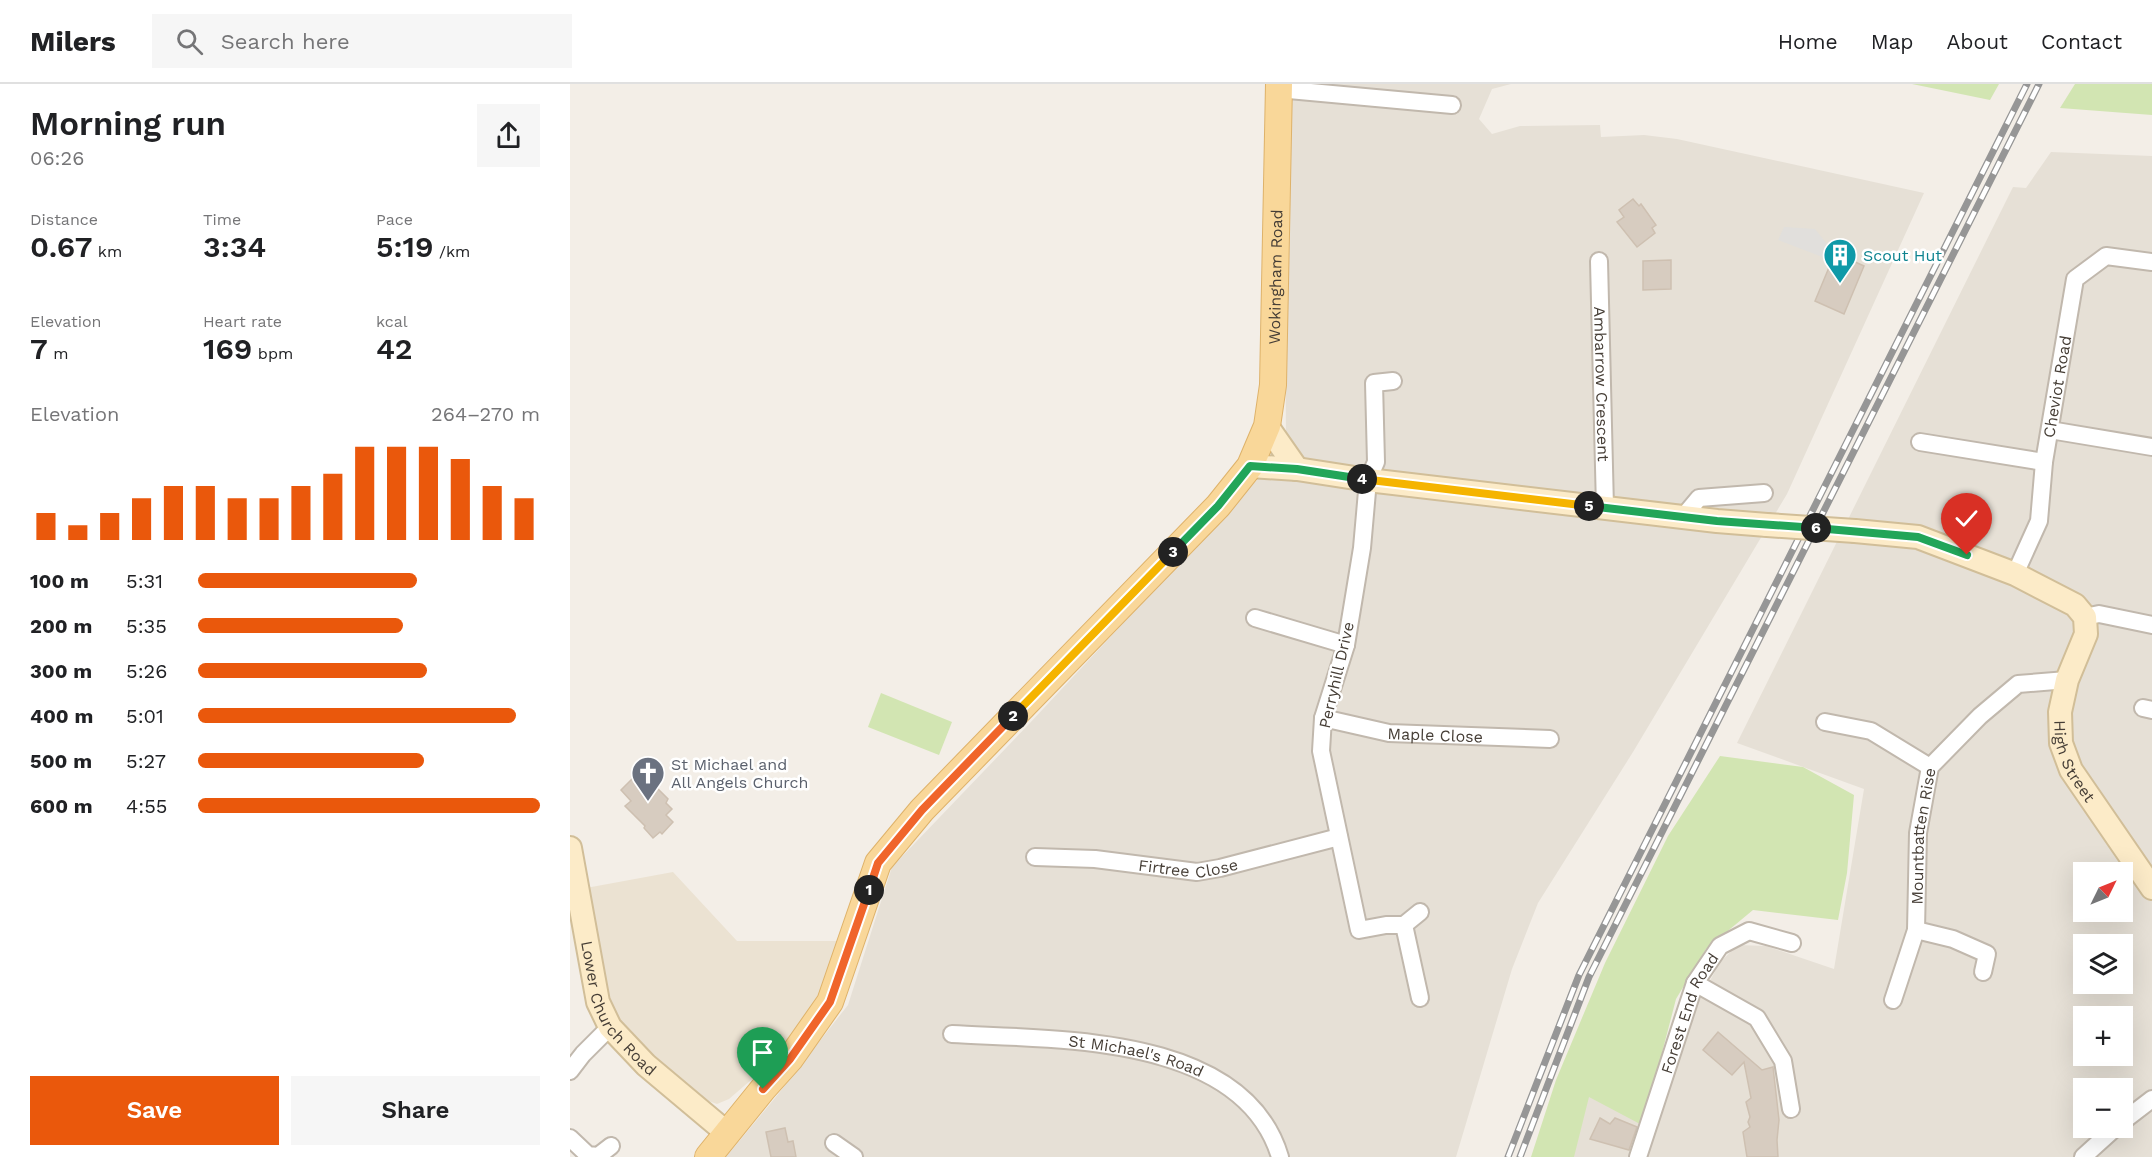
<!DOCTYPE html>
<html lang="en">
<head>
<meta charset="utf-8">
<style>
	body { margin:0; font-family:"Work Sans",sans-serif; background:#f6f6f6; color:#202124; height:100vh; display:flex; flex-direction:column; font-size:22px; white-space:nowrap }
	* { box-sizing:border-box; margin:0 }
	p { font-size:20px; color:#757577 }
	.icon { flex:none; width:33px; height:33px; fill:none; stroke:currentColor; stroke-width:2; stroke-linecap:round; stroke-linejoin:round }
	.map { position:relative; flex:1; overflow:hidden }
	.drawer { display:flex; flex-direction:column; background:#fff; width:570px }
	.drawer>* { flex:none }
	.needle { width:39px; rotate:47deg }
	.controls { position:absolute; left:1503px; top:778px; display:grid; gap:12px }
	.controls a { display:grid; place-items:center; width:60px; height:60px; border-radius:0px; background:#fff; box-shadow:0 6px 24px #0002; font-size:30px }
	.pin { position:absolute; display:grid; place-items:center; width:51px; height:51px; color:#fff; margin:-62px -26px; border-radius:50% 50% 50% 0; rotate:-45deg; box-shadow:0 0 6px #0007 }
	.pin .icon { rotate:45deg }
	.km { position:absolute; width:30px; height:30px; margin:-15px; border-radius:50%; background:#222; color:#fff; font-size:16px; line-height:30px; text-align:center }
	.round { display:grid; place-items:center; flex:none; width:63px; height:63px; border-radius:0px; background:#f6f6f6 }
	.overview { display:flex; align-items:center; justify-content:space-between; height:102px; padding:0 30px }
	h1 { font-size:33px; font-weight:600; line-height:45px }
	.figures { display:grid; grid-template-columns:repeat(3,1fr); gap:9px; height:102px; padding:6px 30px }
	.figures div { display:grid; align-content:center }
	.figures b { font-size:30px; font-weight:600 }
	.figures small { font-size:16px; font-weight:400 }
	.figures p { font-size:16px }
	.chart { height:168px; padding:12px 30px }
	.chart p { display:flex; justify-content:space-between }
	.chart svg { width:100%; height:108px; margin-top:6px; stroke:#ea580c; stroke-width:6 }
	.primary-button { display:flex; gap:12px; margin-top:auto; padding:12px 30px }
	.primary-button a { flex:1; height:69px; border-radius:0px; background:#ea580c; color:#fff; font-size:24px; font-weight:600; line-height:69px; text-align:center }
	.primary-button a+a { background:#f6f6f6; color:#202124 }
	ul { padding:0 30px; list-style:none; font-size:20px }
	li { display:grid; grid-template-columns:96px 72px 1fr; align-items:center; height:45px }
	li i { height:15px; border-radius:8px; background:#ea580c }
	header { display:flex; align-items:center; gap:36px; box-sizing:border-box; height:84px; padding:0 30px; background:#fff; border-bottom:2px solid #e0e0e0 }
	header strong { font-size:28px }
	nav { display:flex; gap:33px; margin-inline-start:auto; font-size:21px }
	.search { width:420px; height:54px; background:#f6f6f6; display:flex; align-items:center; gap:15px; box-sizing:border-box; padding:0 21px; border-radius:0px; color:#757577; font-size:22px }
	main { display:flex; flex:1; min-height:0 }
	.map>svg:first-child { display:block }
	.residential { fill:#e6e0d6; fill-rule:evenodd }
	.education { fill:#ebe2d2 }
	.green { fill:#d2e5b2 }
	.parking { fill:#e1dfdc }
	.building { fill:#d7ccc0; stroke:#cec0b1; stroke-width:1.5 }
	.lines { fill:none; stroke-linecap:round; stroke-linejoin:round }
	.street-casing { stroke:#c1b8ad; stroke-width:20 }
	.secondary-casing { stroke:#d1be98; stroke-width:26 }
	.primary-casing { stroke:#deb26a; stroke-width:28 }
	.street { stroke:#fff; stroke-width:16 }
	.secondary { stroke:#fcebc8; stroke-width:22 }
	.primary { stroke:#f9d799; stroke-width:26 }
	.rail-casing { stroke:#969696; stroke-width:7 }
	.rail { stroke:#fff; stroke-width:4.5; stroke-dasharray:14; stroke-linecap:butt }
	.secondary-bridge-casing { stroke:#d1be98; stroke-width:26; stroke-linecap:butt }
	.secondary-bridge { stroke:#fcebc8; stroke-width:22 }
	.split-1-casing { stroke:#fff; stroke-width:12 }
	.split-2-casing { stroke:#fff; stroke-width:12 }
	.split-3-casing { stroke:#fff; stroke-width:12 }
	.split-4-casing { stroke:#fff; stroke-width:12 }
	.split-5-casing { stroke:#fff; stroke-width:12 }
	.split-6-casing { stroke:#fff; stroke-width:12 }
	.split-7-casing { stroke:#fff; stroke-width:12 }
	.split-1 { stroke:#f0652b; stroke-width:8 }
	.split-2 { stroke:#f0652b; stroke-width:8 }
	.split-3 { stroke:#f5b400; stroke-width:8 }
	.split-4 { stroke:#22a559; stroke-width:8 }
	.split-5 { stroke:#f5b400; stroke-width:8 }
	.split-6 { stroke:#22a559; stroke-width:8 }
	.split-7 { stroke:#22a559; stroke-width:8 }
	.labels { text-anchor:middle; stroke-width:5; stroke-linejoin:round; paint-order:stroke }
	.culture-label { font-size:16px; fill:#0d838f; stroke:#fff; text-anchor:start }
	.street-label { font-size:16px; fill:#463e36; stroke:#fff }
	.worship-label { font-size:16px; fill:#5b616d; stroke:#fff; text-anchor:start }
</style>
</head>
<body>
<header>
<strong>Milers</strong>
<div class="search"><svg class="icon" aria-label="search" viewBox="0 0 24 24"><circle cx="10" cy="10" r="6"/><path d="M15 15l6 6"/></svg>Search here</div>
<nav><a>Home</a><a>Map</a><a>About</a><a>Contact</a></nav>
</header>
<main>
<section class="drawer">
<div class="overview"><div><h1>Morning run</h1><p>06:26</p></div><a class="round"><svg class="icon" aria-label="share" viewBox="0 0 24 24"><path d="M12 15V3M7 8l5-5 5 5M5 13v7h14v-7"/></svg></a></div>
<div class="figures">
<div><p>Distance</p><b>0.67<small> km</small></b></div>
<div><p>Time</p><b>3:34</b></div>
<div><p>Pace</p><b>5:19<small> /km</small></b></div>
</div>
<div class="figures">
<div><p>Elevation</p><b>7<small> m</small></b></div>
<div><p>Heart rate</p><b>169<small> bpm</small></b></div>
<div><p>kcal</p><b>42</b></div>
</div>
<div class="chart"><p><span>Elevation</span>264–270 m</p>
<svg viewBox="0 0 160 44" preserveAspectRatio="none"><path d="M5 44V33M15 44V38M25 44V33M35 44V27M45 44V22M55 44V22M65 44V27M75 44V27M85 44V22M95 44V17M105 44V6M115 44V6M125 44V6M135 44V11M145 44V22M155 44V27"/></svg>
</div>
<ul>
<li><b>100 m</b>5:31<i style="width:64%"></i></li>
<li><b>200 m</b>5:35<i style="width:60%"></i></li>
<li><b>300 m</b>5:26<i style="width:67%"></i></li>
<li><b>400 m</b>5:01<i style="width:93%"></i></li>
<li><b>500 m</b>5:27<i style="width:66%"></i></li>
<li><b>600 m</b>4:55<i style="width:100%"></i></li>
</ul>
<div class="primary-button"><a>Save</a><a>Share</a></div>
</section>
<div class="map">
<svg width="1582" height="1073" viewBox="0 0 1582 1073">
	<rect width="100%" height="100%" fill="#f3eee7"/>
	<g class="residential">
		<polygon points="720,0 941,0 922,5 909,35 922,50 950,42 1030,41 1031,53 1074,51 1107,55 1354,109 1217,410 1063,668 968,819 942,885 886,1073 156,1073 205,1014 278,921 322,783 459,640 716,365 715,161"/>
		<path d="M 1481,68 L 1582,72 L 1582,1073 L 997,1073 L 1019,996 L 1087,1036 L 1127,921 L 1150,878 L 1168,861 L 1196,862 L 1264,885 L 1294,705 L 1167,659 L 1443,103 L 1456,104 ZM 1514,789 L 1552,789 L 1552,828 L 1514,828 ZM 1514,861 L 1552,861 L 1552,900 L 1514,900 ZM 1514,933 L 1552,933 L 1552,972 L 1514,972 ZM 1514,1005 L 1552,1005 L 1552,1044 L 1514,1044 Z"/>
	</g>
	<polygon class="education" points="103,788 167,857 271,857 251,913 211,970 159,1015 147,1020 133,1015 82,972 51,942 35,904 16,804"/>
	<g class="green">
		<polygon points="1342,0 1429,0 1420,16"/>
		<polygon points="1505,0 1582,0 1582,31 1490,24"/>
		<polygon points="311,609 382,638 369,671 298,643"/>
		<polygon points="1150,672 1233,683 1284,711 1277,789 1268,836 1183,826 1136,865 1106,915 1080,1015 1070,1040 1019,1013 1004,1073 961,1073 986,996 1035,879 1098,752"/>
	</g>
	<polygon class="parking" points="1214,143 1245,145 1260,164 1255,174 1208,156"/>
	<g class="building">
		<polygon points="1063,115 1069,122 1071,120 1086,141 1082,144 1085,149 1067,163 1047,138 1054,133 1049,126"/>
		<polygon points="1265,169 1294,182 1274,230 1245,217"/>
		<polygon points="1101,176 1101,205 1073,206 1073,177"/>
		<polygon points="70,687 98,715 96,719 102,725 96,731 103,738 92,750 90,748 83,754 74,744 75,742 55,722 61,717 51,706"/>
		<polygon points="1148,948 1192,986 1203,983 1209,1036 1207,1056 1208,1073 1177,1073 1173,1048 1180,1043 1178,1038 1180,1033 1176,1018 1181,1014 1174,978 1162,991 1133,966"/>
		<polygon points="1030,1034 1040,1040 1045,1034 1067,1043 1059,1066 1020,1055"/>
		<polygon points="215,1044 218,1058 223,1057 226,1073 201,1073 196,1048"/>
	</g>
	<g class="lines">
		<defs>
			<g id="street">
				<polyline points="708,5 882,21"/>
				<path id="s1" d="M 1029,177 L 1035,424"/>
				<polyline points="823,297 804,299 806,378 798,396 792,464 776,561 753,634 751,667 789,846 816,841 834,841 850,828"/>
				<polyline points="1480,346 1582,363"/>
				<polyline points="1350,358 1474,378"/>
				<polyline points="1113,433 1129,414 1194,409"/>
				<path id="s2" d="M 1445,490 L 1469,437 L 1474,378 L 1505,195 L 1536,172 L 1582,178"/>
				<polyline points="1515,533 1529,530 1582,541"/>
				<polyline points="685,534 776,561"/>
				<polyline points="1573,624 1582,626"/>
				<path id="s3" d="M 753,634 L 819,649 L 980,655"/>
				<polyline points="1255,638 1301,647 1360,683"/>
				<path id="s4" d="M 465,773 L 525,775 L 627,788 L 650,784 L 769,753"/>
				<polyline points="834,841 850,914"/>
				<polyline points="1346,846 1383,855 1417,870 1413,888"/>
				<polyline points="1125,899 1187,934 1213,977 1221,1025"/>
				<path id="s5" d="M 1323,916 L 1346,846 L 1348,749 L 1360,683 L 1410,632 L 1448,600 L 1497,596"/>
				<path id="s6" d="M 382,950 C 485,956 673,949 710,1073"/>
				<polyline points="0,987 13,970 40,943"/>
				<polyline points="1552,1038 1582,1015"/>
				<polyline points="0,1054 18,1071 28,1072 41,1062"/>
				<polyline points="264,1059 284,1073"/>
				<path id="s7" d="M 1068,1073 L 1125,899 L 1150,862 L 1179,847 L 1222,859"/>
				<polyline points="1513,1073 1545,1044"/>
			</g>
			<g id="secondary">
				<polyline points="697,342 727,385"/>
				<polyline points="680,382 727,385 798,396 1147,437 1197,441"/>
				<path id="s8" d="M 1285,447 L 1348,453 L 1445,490 L 1505,521 L 1515,533 L 1516,550 L 1497,596 L 1490,628 L 1491,659 L 1501,686 L 1582,804"/>
				<path id="s9" d="M 0,764 L 28,918 L 40,943 L 76,981 L 157,1049"/>
			</g>
			<g id="primary">
				<path id="s10" d="M 138,1073 L 193,1005 L 220,975 L 260,918 L 308,779 L 352,726 L 648,422 L 680,382 L 697,342 L 703,301 L 709,0"/>
			</g>
		</defs>
		<use href="#street" class="street-casing"/>
		<use href="#secondary" class="secondary-casing"/>
		<use href="#primary" class="primary-casing"/>
		<use href="#street" class="street"/>
		<use href="#secondary" class="secondary"/>
		<use href="#primary" class="primary"/>
		<defs>
			<g id="rail">
				<polyline points="938,1073 1009,891 1457,0"/>
				<polyline points="950,1073 1019,893 1469,0"/>
			</g>
		</defs>
		<use href="#rail" class="rail-casing"/>
		<use href="#rail" class="rail"/>
		<defs>
			<polyline id="secondary-bridge" points="1197,441 1285,447"/>
		</defs>
		<use href="#secondary-bridge" class="secondary-bridge-casing"/>
		<use href="#secondary-bridge" class="secondary-bridge"/>
	</g>
	<g class="lines">
		<defs>
			<polyline id="split-1" points="193,1005 220,975 260,918 299,806"/>
			<polyline id="split-2" points="299,806 308,779 352,726 443,632"/>
			<polyline id="split-3" points="443,632 603,468"/>
			<polyline id="split-4" points="603,468 648,422 680,382 727,385 792,395"/>
			<polyline id="split-5" points="792,395 1019,422"/>
			<polyline id="split-6" points="1019,422 1147,437 1246,444"/>
			<polyline id="split-7" points="1246,444 1348,453 1397,471"/>
		</defs>
		<use href="#split-1" class="split-1-casing"/>
		<use href="#split-2" class="split-2-casing"/>
		<use href="#split-3" class="split-3-casing"/>
		<use href="#split-4" class="split-4-casing"/>
		<use href="#split-5" class="split-5-casing"/>
		<use href="#split-6" class="split-6-casing"/>
		<use href="#split-7" class="split-7-casing"/>
		<use href="#split-1" class="split-1"/>
		<use href="#split-2" class="split-2"/>
		<use href="#split-3" class="split-3"/>
		<use href="#split-4" class="split-4"/>
		<use href="#split-5" class="split-5"/>
		<use href="#split-6" class="split-6"/>
		<use href="#split-7" class="split-7"/>
	</g>
	<defs>
		<symbol id="building-pin" viewBox="-11 -11 22 30"><path d="M0 17L-7.5 6A9.5 9.5 0 1 1 7.5 6Z" fill="#0f9aa8" stroke="#fff"/><path d="M-4-6H4V6H1V3H-1V6H-4ZM-2.5-4.3h1.7v1.8h-1.7ZM.8-4.3h1.7v1.8H.8ZM-2.5-1h1.7V.8h-1.7ZM.8-1h1.7V.8H.8Z" fill="#fff"/></symbol>
		<symbol id="church-pin" viewBox="-11 -11 22 30"><path d="M0 17L-7.5 6A9.5 9.5 0 1 1 7.5 6Z" fill="#6b7280" stroke="#fff"/><path d="M-1.2-6h2.4v3.5h3.3v2.4h-3.3V6h-2.4V-.1h-3.3v-2.4h3.3Z" fill="#fff"/></symbol>
	</defs>
	<g fill-rule="evenodd">
		<use href="#building-pin" x="1251" y="152" width="38" height="52"/>
		<use href="#church-pin" x="59" y="670" width="38" height="52"/>
	</g>
	<g class="labels">
		<g class="culture-label">
			<text x="1293" y="177">Scout Hut</text>
		</g>
		<g class="street-label">
			<text dy="6" stroke="none"><textPath href="#s10" startOffset="1082">Wokingham Road</textPath></text>
			<text dy="6" stroke="none"><textPath href="#s1" startOffset="123">Ambarrow Crescent</textPath></text>
			<text dy="6" stroke="none"><textPath href="#s2" startOffset="194">Cheviot Road</textPath></text>
			<text transform="translate(766 591) rotate(-77)" y="6">Perryhill Drive</text>
			<text dy="6" stroke="none"><textPath href="#s3" startOffset="114">Maple Close</textPath></text>
			<text dy="6" stroke="none"><textPath href="#s8" startOffset="402">High Street</textPath></text>
			<text dy="6" stroke="none"><textPath href="#s5" startOffset="168">Mountbatten Rise</textPath></text>
			<text dy="6" stroke="none"><textPath href="#s4" startOffset="154">Firtree Close</textPath></text>
			<text dy="6" stroke="none"><textPath href="#s9" startOffset="171">Lower Church Road</textPath></text>
			<text dy="6" stroke="none"><textPath href="#s7" startOffset="153">Forest End Road</textPath></text>
			<text dy="6" stroke="none"><textPath href="#s6" startOffset="186">St Michael's Road</textPath></text>
		</g>
		<g class="worship-label">
			<text x="101" y="686">St Michael and<tspan x="101" dy="18">All Angels Church</tspan></text>
		</g>
	</g>
</svg>
<div class="controls">
<a><svg class="needle" viewBox="-14 -14 28 28"><path d="M0-13l5 13h-10z" fill="#e53935"/><path d="M0 13l5-13h-10z" fill="#757577"/></svg></a>
<a><svg class="icon" aria-label="layers" viewBox="0 0 24 24"><path d="M12 4l9 5-9 5-9-5zM3 14l9 5 9-5"/></svg></a>
<a>+</a>
<a>−</a>
</div>
<div class="pin" style="left:193px;top:1005px;background:#1e9e55"><svg class="icon" aria-label="arrive" viewBox="0 0 24 24"><path d="M6 21V4h12l-3 4 3 4H6"/></svg></div>
<div class="pin" style="left:1397px;top:471px;background:#d93025"><svg class="icon" aria-label="check" viewBox="0 0 24 24"><path d="M5 12l5 5 9-10"/></svg></div>
<b class="km" style="left:299px;top:806px">1</b>
<b class="km" style="left:443px;top:632px">2</b>
<b class="km" style="left:603px;top:468px">3</b>
<b class="km" style="left:792px;top:395px">4</b>
<b class="km" style="left:1019px;top:422px">5</b>
<b class="km" style="left:1246px;top:444px">6</b>
</div>
</main>
</body>
</html>
